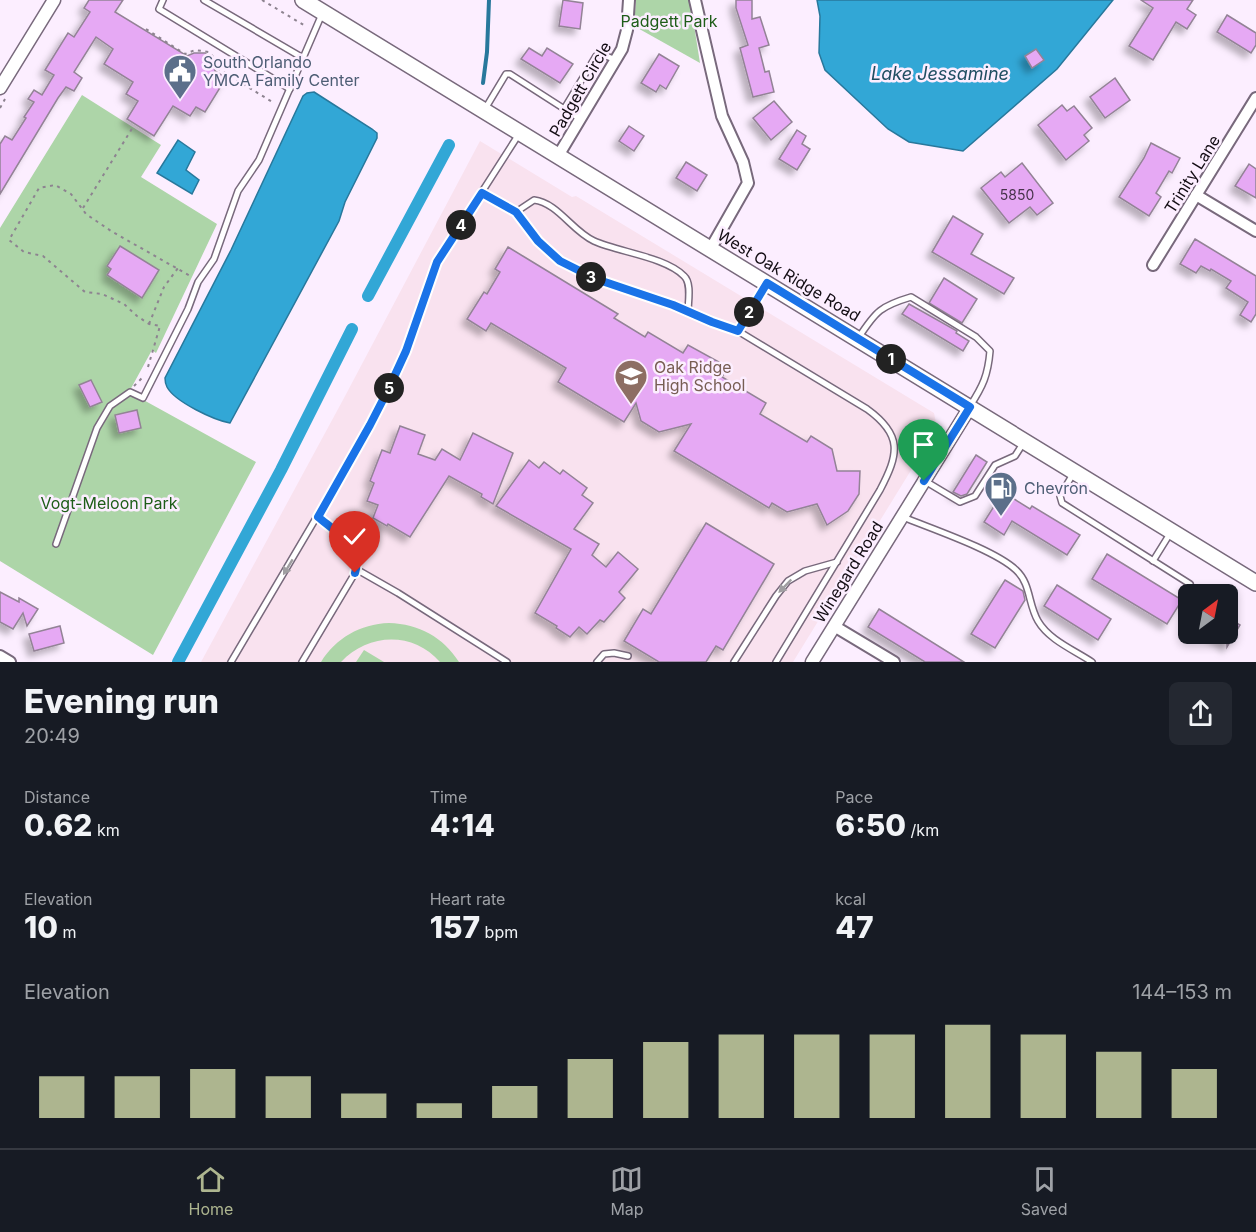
<!DOCTYPE html>
<html lang="en">
<head>
<meta charset="utf-8">
<style>
	body { margin:0; font-family:Inter,sans-serif; background:#242831; color:#f1f3f6; height:100vh; display:flex; flex-direction:column; font-size:22px; white-space:nowrap }
	* { box-sizing:border-box; margin:0 }
	p { font-size:20px; color:#9ea1a6 }
	.icon { flex:none; width:33px; height:33px; fill:none; stroke:currentColor; stroke-width:2; stroke-linecap:round; stroke-linejoin:round }
	.map { position:relative; height:662px; overflow:hidden }
	.details { display:flex; flex-direction:column; background:#171b24; flex:1 }
	.details>* { flex:none }
	.needle { width:39px; rotate:32deg }
	.fabs { position:absolute; left:1178px; top:584px; display:grid; gap:12px }
	.fabs a { display:grid; place-items:center; width:60px; height:60px; border-radius:9px; background:#171b24; box-shadow:0 3px 9px #0003; font-size:30px }
	.pin { position:absolute; display:grid; place-items:center; width:51px; height:51px; color:#fff; margin:-62px -26px; border-radius:50% 50% 50% 0; rotate:-45deg; box-shadow:0 0 6px #0007 }
	.pin .icon { rotate:45deg }
	.km { position:absolute; width:30px; height:30px; margin:-15px; border-radius:50%; background:#222; color:#fff; font-size:16px; line-height:30px; text-align:center }
	.round { display:grid; place-items:center; flex:none; width:63px; height:63px; border-radius:9px; background:#242831 }
	.summary { display:flex; align-items:center; justify-content:space-between; height:102px; padding:0 24px }
	h1 { font-size:33px; font-weight:800; line-height:45px }
	.stats { display:grid; grid-template-columns:repeat(3,1fr); gap:9px; height:102px; padding:6px 24px }
	.stats div { display:grid; align-content:center }
	.stats b { font-size:30px; font-weight:800 }
	.stats small { font-size:16px; font-weight:400 }
	.stats p { font-size:16px }
	.chart { height:168px; padding:12px 24px }
	.chart p { display:flex; justify-content:space-between }
	.chart svg { width:100%; height:108px; margin-top:6px; stroke:#adb58f; stroke-width:6 }
	.dock { display:flex; justify-content:space-around; align-items:center; height:84px; border-top:2px solid #363941; background:#171b24; font-size:16px; color:#9ea1a6 }
	.dock a { display:grid; justify-items:center; gap:3px }
	.dock .active { color:#adb58f }
	.map>svg:first-child { display:block }
	.education { fill:#f9e2ef }
	.green { fill:#add5a8 }
	.water { fill:#32a7d6; stroke:#28789c; stroke-width:1.5 }
	.lines { fill:none; stroke-linecap:round; stroke-linejoin:round }
	.stream { stroke:#28789c; stroke-width:4 }
	.canal { stroke:#32a7d6; stroke-width:12 }
	.building { fill:#e6a9f4; stroke:#938396; stroke-width:1.5; filter:url(#shadow) }
	.service-casing { stroke:#78697c; stroke-width:8 }
	.minor-casing { stroke:#78697c; stroke-width:14 }
	.tertiary-casing { stroke:#78697c; stroke-width:15 }
	.secondary-casing { stroke:#78697c; stroke-width:18 }
	.path { stroke:#8d8390; stroke-width:2; stroke-dasharray:3 4.5; stroke-linecap:butt }
	.service { stroke:#fff; stroke-width:5 }
	.minor { stroke:#fff; stroke-width:10 }
	.tertiary { stroke:#fff; stroke-width:12 }
	.secondary { stroke:#fff; stroke-width:15 }
	.oneway { fill:#a09ea1 }
	.route-casing { stroke:#fff; stroke-width:12 }
	.route { stroke:#1a73e8; stroke-width:8 }
	.labels { text-anchor:middle; stroke-width:5; stroke-linejoin:round; paint-order:stroke }
	.number-label { font-size:14px; fill:#47334b }
	.park-label { font-size:16px; fill:#1e5d18; stroke:#fceeff }
	.service-label { font-size:16px; fill:#4e5e75; stroke:#fceeff; text-anchor:start }
	.street-label { font-size:16px; fill:#120c13; stroke:#fceeff }
	.education-label { font-size:16px; fill:#785e54; stroke:#fceeff; text-anchor:start }
	.water-label { font-size:18px; font-style:italic; fill:#204e62; stroke:#fceeff }
</style>
</head>
<body>
<div class="map">
<svg width="1256" height="662" viewBox="0 0 1256 662">
	<defs>
		<filter id="shadow"><feDropShadow dx="-5.5" dy="5.5" stdDeviation="3" flood-color="#0004"/></filter>
	</defs>
	<rect width="100%" height="100%" fill="#fceeff"/>
	<polygon class="education" points="480,141 572,197 576,196 934,413 937,428 793,662 201,662 344,398"/>
	<g class="green">
		<polygon points="636,0 690,0 700,63 634,26"/>
		<polygon points="82,95 161,145 141,177 217,224 156,353 152,350 129,392 256,462 153,655 0,561 0,228"/>
		<path d="M 389,623 C 419,624 443,637 459,662 L 440,662 C 413,631 368,633 341,662 L 321,662 C 336,638 360,624 389,623 Z"/>
		<polygon points="364,650 384,662 356,662"/>
	</g>
	<g class="water">
		<polygon points="817,0 1113,0 1057,69 963,151 909,142 888,129 825,70 819,53 820,16"/>
		<path d="M 314,92 L 372,129 L 377,133 L 377,138 L 345,202 L 339,221 L 230,423 C 214,420 175,402 167,387 C 166,385 165,380 165,378 L 231,250 L 303,96 L 307,93 Z"/>
		<polygon points="178,140 195,152 186,170 199,180 192,194 157,173"/>
	</g>
	<g class="lines">
		<polyline class="stream" points="483,83 487,52 489,0"/>
		<g class="canal">
			<polyline points="368,296 449,145"/>
			<polyline points="178,662 281,470 352,329"/>
		</g>
	</g>
	<g class="building">
		<polygon points="89,0 123,0 115,12 187,56 194,53 205,53 213,60 215,71 226,78 205,112 196,107 190,116 173,106 154,136 127,119 138,101 126,94 133,82 104,64 113,49 96,37 74,72 82,78 74,91 66,87 58,98 0,194 0,144 5,136 12,140 26,118 24,117 34,102 28,99 34,90 42,95 54,75 45,70 68,33 74,37 90,12 84,8"/>
		<polygon points="563,0 583,3 580,29 559,26"/>
		<polygon points="736,0 752,0 752,19 760,17 769,45 759,48 765,72 769,71 774,92 753,97 740,48 748,45 736,8"/>
		<polygon points="1141,0 1193,0 1187,9 1196,15 1187,29 1176,22 1153,60 1129,46 1153,8"/>
		<polygon points="1227,15 1256,33 1256,45 1251,53 1217,32"/>
		<polygon points="529,48 542,56 547,48 573,64 560,83 521,59"/>
		<polygon points="1036,49 1044,60 1032,68 1025,56"/>
		<polygon points="659,54 679,66 666,89 660,85 656,92 641,83"/>
		<polygon points="1115,78 1130,100 1105,118 1090,97"/>
		<polygon points="774,101 792,122 771,140 753,118"/>
		<polygon points="1062,105 1067,111 1074,106 1092,128 1084,135 1089,141 1066,160 1038,125"/>
		<polygon points="629,126 644,136 634,151 619,141"/>
		<polygon points="797,130 806,136 802,144 810,149 797,170 779,159"/>
		<polygon points="1151,143 1180,158 1172,173 1169,171 1156,193 1161,197 1149,216 1119,197 1144,158"/>
		<polygon points="686,162 707,175 697,191 676,178"/>
		<polygon points="1022,163 1053,203 1037,215 1030,207 1009,223 981,188 1001,172 1005,177"/>
		<polygon points="1249,164 1256,169 1256,198 1235,186"/>
		<polygon points="953,216 983,234 971,254 1014,278 1004,294 932,252"/>
		<polygon points="1195,239 1256,276 1256,314 1251,322 1240,315 1248,302 1226,288 1231,281 1211,269 1210,271 1201,266 1196,273 1180,264"/>
		<polygon points="120,246 159,270 142,298 107,275 111,269 107,266"/>
		<polygon points="508,247 618,314 614,318 645,337 648,332 683,353 688,345 728,367 722,377 766,403 760,414 807,442 811,436 832,449 837,471 860,471 859,494 848,511 827,525 817,504 787,512 772,503 769,508 674,451 691,424 659,432 641,421 636,403 624,422 558,382 566,368 491,323 486,331 467,319 484,292 487,294 500,272 495,269"/>
		<polygon points="944,278 977,299 962,323 929,303"/>
		<polygon points="909,304 957,331 956,333 969,341 963,351 902,314"/>
		<polygon points="91,380 102,402 90,407 79,385"/>
		<polygon points="137,410 141,428 119,433 115,415"/>
		<polygon points="400,426 425,435 418,454 435,460 442,449 460,460 473,433 513,453 493,504 481,497 482,494 449,476 410,537 388,524 387,526 373,518 378,505 367,501 374,483 370,481 382,450 390,453"/>
		<polygon points="976,455 987,462 967,494 961,496 953,492"/>
		<polygon points="529,460 539,468 544,462 560,474 563,470 587,488 582,495 593,503 574,529 599,544 592,555 606,567 618,552 638,569 619,592 625,598 604,622 600,620 587,634 579,627 570,637 556,628 557,626 535,613 571,549 496,506"/>
		<polygon points="1003,492 1030,509 1032,506 1080,535 1067,555 1012,521 1004,535 984,522"/>
		<polygon points="706,523 774,564 723,650 716,646 706,662 659,662 624,641 643,609 651,614"/>
		<polygon points="1107,554 1182,600 1167,624 1092,579"/>
		<polygon points="1005,580 1023,591 1025,600 995,648 971,634"/>
		<polygon points="1057,585 1111,619 1098,640 1044,606"/>
		<polygon points="0,592 19,602 19,598 38,609 27,626 23,613 13,629 0,622"/>
		<polygon points="879,609 964,662 925,662 868,627"/>
		<polygon points="1227,617 1240,625 1227,647 1227,644 1209,633 1227,633"/>
		<polygon points="60,626 64,643 34,651 29,634"/>
	</g>
	<g class="lines">
		<defs>
			<g id="service">
				<polyline points="163,0 159,9 290,89"/>
				<polyline points="204,0 303,58"/>
				<polyline points="485,109 506,74 510,74 580,119"/>
				<polyline points="564,109 596,56 601,54 616,60"/>
				<path d="M 482,193 L 516,212 L 538,241 L 560,261 L 596,279 L 673,305 L 712,323 L 738,331 L 867,409 C 903,435 899,454 880,490 L 776,662"/>
				<path d="M 516,212 L 534,200 C 558,203 572,231 594,241 C 618,252 666,257 684,276 C 692,283 688,302 688,312"/>
				<polyline points="738,331 765,286"/>
				<path d="M 859,337 C 876,311 881,306 911,297 L 976,337 L 990,351 C 988,375 983,386 970,406"/>
				<polyline points="1073,474 1060,496 1062,503 1190,584"/>
				<polyline points="925,481 960,502 975,496 995,465 1015,456 1024,442"/>
				<path d="M 903,517 C 932,529 995,550 1016,570 C 1031,584 1028,604 1038,621 C 1049,640 1074,650 1092,662"/>
				<polyline points="56,544 97,428 110,406 130,392 143,398 188,309 198,282 214,259 238,191 259,160 322,14"/>
				<polyline points="1153,561 1171,532"/>
				<polyline points="356,569 398,593 507,662"/>
				<polyline points="231,662 371,425 406,350 437,262 519,134"/>
				<path d="M 302,662 L 355,573 C 362,547 336,532 318,517"/>
				<polyline points="597,662 604,654 614,653 628,656"/>
				<polyline points="734,662 776,596 788,581 805,571 837,562"/>
			</g>
			<g id="minor">
				<polyline points="695,0 722,116 743,162 748,183 711,248"/>
				<polyline points="558,156 622,49 627,30 629,0"/>
				<polyline points="1196,195 1256,231"/>
				<polyline points="1153,265 1256,98"/>
				<polyline points="834,626 894,662"/>
				<polyline points="0,656 10,662"/>
			</g>
			<g id="tertiary">
				<polyline points="0,88 54,0"/>
				<polyline points="812,662 970,407"/>
			</g>
			<polyline id="secondary" points="303,0 1256,583"/>
		</defs>
		<use href="#service" class="service-casing"/>
		<use href="#minor" class="minor-casing"/>
		<use href="#tertiary" class="tertiary-casing"/>
		<use href="#secondary" class="secondary-casing"/>
		<g class="path">
			<polyline points="262,0 307,27"/>
			<polyline points="146,29 185,54 195,50 209,52 215,59 217,68 274,103"/>
			<polyline points="0,108 5,99"/>
			<polyline points="83,208 133,127"/>
			<polyline points="149,324 164,287 178,268"/>
			<polyline points="148,367 160,326 149,324 137,316 124,304 102,294 85,292 43,256 24,252 9,240 39,188 55,185 71,194 86,214 111,231 192,277"/>
			<polyline points="134,386 143,377"/>
		</g>
		<use href="#service" class="service"/>
		<use href="#minor" class="minor"/>
		<use href="#tertiary" class="tertiary"/>
		<use href="#secondary" class="secondary"/>
	</g>
	<defs><path id="oneway-solid" d="M-6-.8H1V-3.2L6.5 0L1 3.2V.8H-6Z" transform="scale(1.5)"/></defs>
	<g class="oneway">
		<use href="#oneway-solid" transform="translate(288 567) rotate(121)"/>
		<use href="#oneway-solid" transform="translate(785 586) rotate(134)"/>
	</g>
	<g class="lines">
		<defs>
			<path id="route" d="M 355,573 C 363,547 336,532 318,517 L 370,425 L 389,388 L 406,351 L 437,262 L 482,193 L 516,212 L 538,241 L 560,261 L 596,279 L 673,305 L 712,322 L 738,331 L 767,283 L 970,407 L 924,481"/>
		</defs>
		<use href="#route" class="route-casing"/>
		<use href="#route" class="route"/>
	</g>
	<defs>
		<symbol id="civic-pin" viewBox="-11 -11 22 30"><path d="M0 17L-7.5 6A9.5 9.5 0 1 1 7.5 6Z" fill="#5c6f8a" stroke="#fceeff"/><path d="M-.6-6.5H3V-4.5H.6V-3L4-1V1h2V6H-6V1h2V-1L-.6-3ZM-1.2 2.5V6h2.4V2.5Z" fill="#fff"/></symbol>
		<symbol id="school-pin" viewBox="-11 -11 22 30"><path d="M0 17L-7.5 6A9.5 9.5 0 1 1 7.5 6Z" fill="#8d6e63" stroke="#fceeff"/><path d="M0-5L7-2L0 1L-7-2ZM-4 1L0 2.5L4 1V4Q0 6-4 4Z" fill="#fff"/></symbol>
		<symbol id="fuel-pin" viewBox="-11 -11 22 30"><path d="M0 17L-7.5 6A9.5 9.5 0 1 1 7.5 6Z" fill="#5c6f8a" stroke="#fceeff"/><path d="M-5.5-6h7V0h2V4h1.3V-2.5L3-4.5l.8-.8L6-3V5H2.5V1h-1V6h-7ZM-4.2-4.7v3.2H.2V-4.7Z" fill="#fff"/></symbol>
	</defs>
	<g fill-rule="evenodd">
		<use href="#civic-pin" x="161" y="52" width="38" height="52"/>
		<use href="#school-pin" x="612" y="357" width="38" height="52"/>
		<use href="#fuel-pin" x="982" y="469" width="38" height="52"/>
	</g>
	<g class="labels">
		<g class="number-label">
			<text x="1017" y="200">5850</text>
		</g>
		<g class="park-label">
			<text x="669" y="27">Padgett Park</text>
			<text x="109" y="509">Vogt-Meloon Park</text>
		</g>
		<g class="service-label">
			<text x="203" y="68">South Orlando<tspan x="203" dy="18">YMCA Family Center</tspan></text>
			<text x="1024" y="494">Chevron</text>
		</g>
		<g class="street-label">
			<text transform="translate(580 89) rotate(-60)" y="6">Padgett Circle</text>
			<text transform="translate(1192 174) rotate(-58)" y="6">Trinity Lane</text>
			<text transform="translate(789 275) rotate(31)" y="6">West Oak Ridge Road</text>
			<text transform="translate(848 572) rotate(-58)" y="6">Winegard Road</text>
		</g>
		<g class="education-label">
			<text x="654" y="373">Oak Ridge<tspan x="654" dy="18">High School</tspan></text>
		</g>
		<g class="water-label">
			<text x="940" y="80">Lake Jessamine</text>
		</g>
	</g>
</svg>
<div class="fabs">
<a><svg class="needle" viewBox="-14 -14 28 28"><path d="M0-13l5 13h-10z" fill="#e53935"/><path d="M0 13l5-13h-10z" fill="#9ea1a6"/></svg></a>
</div>
<div class="pin" style="left:924px;top:481px;background:#1e9e55"><svg class="icon" aria-label="arrive" viewBox="0 0 24 24"><path d="M6 21V4h12l-3 4 3 4H6"/></svg></div>
<div class="pin" style="left:355px;top:573px;background:#d93025"><svg class="icon" aria-label="check" viewBox="0 0 24 24"><path d="M5 12l5 5 9-10"/></svg></div>
<b class="km" style="left:891px;top:359px">1</b>
<b class="km" style="left:749px;top:312px">2</b>
<b class="km" style="left:591px;top:277px">3</b>
<b class="km" style="left:461px;top:225px">4</b>
<b class="km" style="left:389px;top:388px">5</b>
</div>
<section class="details">
<div class="summary"><div><h1>Evening run</h1><p>20:49</p></div><a class="round"><svg class="icon" aria-label="share" viewBox="0 0 24 24"><path d="M12 15V3M7 8l5-5 5 5M5 13v7h14v-7"/></svg></a></div>
<div class="stats">
<div><p>Distance</p><b>0.62<small> km</small></b></div>
<div><p>Time</p><b>4:14</b></div>
<div><p>Pace</p><b>6:50<small> /km</small></b></div>
</div>
<div class="stats">
<div><p>Elevation</p><b>10<small> m</small></b></div>
<div><p>Heart rate</p><b>157<small> bpm</small></b></div>
<div><p>kcal</p><b>47</b></div>
</div>
<div class="chart"><p><span>Elevation</span>144–153 m</p>
<svg viewBox="0 0 160 44" preserveAspectRatio="none"><path d="M5 44V27M15 44V27M25 44V24M35 44V27M45 44V34M55 44V38M65 44V31M75 44V20M85 44V13M95 44V10M105 44V10M115 44V10M125 44V6M135 44V10M145 44V17M155 44V24"/></svg>
</div>
</section>
<nav class="dock">
<a class="active"><svg class="icon" aria-label="home" viewBox="0 0 24 24"><path d="M3 11l9-7 9 7M6 9v11h12V9"/></svg>Home</a>
<a><svg class="icon" aria-label="map" viewBox="0 0 24 24"><path d="M3 6l6-2 6 2 6-2v14l-6 2-6-2-6 2zM9 4v14M15 6v14"/></svg>Map</a>
<a><svg class="icon" aria-label="saved" viewBox="0 0 24 24"><path d="M7 4h10v16l-5-4-5 4z"/></svg>Saved</a>
</nav>
</body>
</html>
